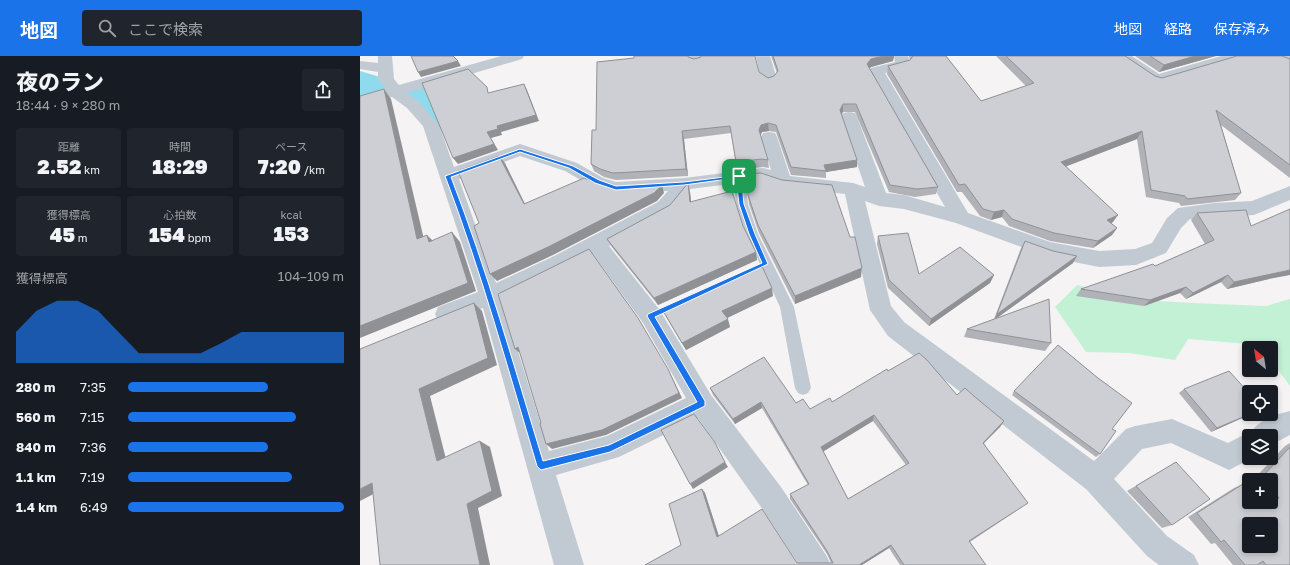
<!DOCTYPE html>
<html lang="ja">
<head>
<meta charset="utf-8">
<style>
	body { margin:0; font-family:"Golos Text","Noto Sans JP",sans-serif; background:#20242c; color:#f1f3f6; height:100vh; display:flex; flex-direction:column; font-size:15px; white-space:nowrap }
	* { box-sizing:border-box; margin:0 }
	p { font-size:13px; color:#9ea1a6 }
	.icon { flex:none; width:22px; height:22px; fill:none; stroke:currentColor; stroke-width:2; stroke-linecap:round; stroke-linejoin:round }
	.map { position:relative; flex:1; overflow:hidden }
	.sheet { display:flex; flex-direction:column; background:#171b24; width:360px }
	.sheet>* { flex:none }
	.needle { width:26px; rotate:330deg }
	.tools { position:absolute; left:882px; top:285px; display:grid; gap:8px }
	.tools a { display:grid; place-items:center; width:36px; height:36px; border-radius:4px; background:#171b24; box-shadow:0 2px 6px #0003; font-size:20px }
	.pin { position:absolute; display:grid; place-items:center; width:34px; height:34px; color:#fff; margin:-17px; border-radius:8px; box-shadow:0 2px 6px #0006 }
	.round { display:grid; place-items:center; flex:none; width:42px; height:42px; border-radius:4px; background:#20242c }
	.summary { display:flex; align-items:center; justify-content:space-between; height:68px; padding:0 16px }
	h1 { font-size:22px; font-weight:800; line-height:30px }
	.figures { display:grid; grid-template-columns:repeat(3,1fr); gap:6px; height:68px; padding:4px 16px }
	.figures div { display:grid; align-content:center; border-radius:4px; background:#20242c; text-align:center }
	.figures b { font-size:20px; font-weight:800 }
	.figures small { font-size:11px; font-weight:400 }
	.figures p { font-size:11px }
	.chart { height:112px; padding:8px 16px }
	.chart p { display:flex; justify-content:space-between }
	.chart svg { width:100%; height:72px; margin-top:4px; fill:#1a73e8; opacity:.7 }
	ul { padding:0 16px; list-style:none; font-size:13px }
	li { display:grid; grid-template-columns:64px 48px 1fr; align-items:center; height:30px }
	li i { height:10px; border-radius:5px; background:#1a73e8 }
	header { display:flex; align-items:center; gap:24px; box-sizing:border-box; height:56px; padding:0 20px; background:#1a73e8; color:#fff }
	header strong { font-size:19px }
	nav { display:flex; gap:22px; margin-inline-start:auto; font-size:14px }
	.search { width:280px; height:36px; background:#20242c; display:flex; align-items:center; gap:10px; box-sizing:border-box; padding:0 14px; border-radius:4px; color:#9ea1a6; font-size:15px }
	main { display:flex; flex:1; min-height:0 }
	.map>svg:first-child { display:block }
	.green { fill:#c3f1d5 }
	.lines { fill:none; stroke-linecap:round; stroke-linejoin:round }
	.river { fill:#90daee; fill-rule:evenodd }
	.service { fill:#c1cad2; fill-rule:evenodd }
	.minor { fill:#c1cad2; fill-rule:evenodd }
	.wall { fill:#b0b2b7; fill-rule:evenodd }
	.shaded-wall { fill:#909195 }
	.building { fill:#cdcfd5; stroke:#909195; fill-rule:evenodd }
	.route { fill:#1a73e8; stroke:#fff; fill-rule:evenodd }
</style>
</head>
<body>
<header>
<strong>地図</strong>
<div class="search"><svg class="icon" aria-label="search" viewBox="0 0 24 24"><circle cx="10" cy="10" r="6"/><path d="M15 15l6 6"/></svg>ここで検索</div>
<nav><a>地図</a><a>経路</a><a>保存済み</a></nav>
</header>
<main>
<section class="sheet">
<div class="summary"><div><h1>夜のラン</h1><p>18:44 · 9 × 280 m</p></div><a class="round"><svg class="icon" aria-label="share" viewBox="0 0 24 24"><path d="M12 15V3M7 8l5-5 5 5M5 13v7h14v-7"/></svg></a></div>
<div class="figures">
<div><p>距離</p><b>2.52<small> km</small></b></div>
<div><p>時間</p><b>18:29</b></div>
<div><p>ペース</p><b>7:20<small> /km</small></b></div>
</div>
<div class="figures">
<div><p>獲得標高</p><b>45<small> m</small></b></div>
<div><p>心拍数</p><b>154<small> bpm</small></b></div>
<div><p>kcal</p><b>153</b></div>
</div>
<div class="chart"><p><span>獲得標高</span>104–109 m</p>
<svg viewBox="0 0 160 44" preserveAspectRatio="none"><path d="M0 44V25L10 12L20 6L30 6L40 12L50 25L60 38L70 38L80 38L90 38L100 32L110 25L120 25L130 25L140 25L150 25L160 25V44z"/></svg>
</div>
<ul>
<li><b>280 m</b>7:35<i style="width:65%"></i></li>
<li><b>560 m</b>7:15<i style="width:78%"></i></li>
<li><b>840 m</b>7:36<i style="width:65%"></i></li>
<li><b>1.1 km</b>7:19<i style="width:76%"></i></li>
<li><b>1.4 km</b>6:49<i style="width:100%"></i></li>
</ul>
</section>
<div class="map">
<svg width="930" height="509" viewBox="0 0 930 509">
	<rect width="100%" height="100%" fill="#f5f3f3"/>
	<polygon class="green" points="717,229 782,244 832,247 906,250 930,243 930,330 911,304 911,292 903,292 901,289 828,283 815,304 769,297 726,296 695,251"/>
	<g class="lines">
		<g class="river">
			<polygon points="0,15 27,23 33,32 27,41 13,44 0,41"/>
			<polygon points="61,30 75,33 123,62 130,72 123,82 108,86 93,82 47,51 41,42 47,33"/>
		</g>
		<polygon class="service" points="379,116 383,117 385,120 388,148 398,178 434,251 451,332 448,337 443,339 438,337 435,332 420,251 386,178 376,148 373,120 375,117"/>
		<g class="minor">
			<path d="M 18,0 L 32,0 L 34,23 L 39,29 L 141,0 L 164,0 L 162,3 L 47,37 L 59,46 L 79,69 L 94,111 L 160,88 L 217,107 L 243,122 L 256,126 L 324,122 L 403,112 L 411,114 L 401,81 L 403,77 L 409,76 L 415,77 L 417,81 L 430,120 L 493,127 L 505,131 L 481,61 L 483,57 L 489,56 L 495,57 L 497,61 L 526,137 L 544,139 L 585,151 L 508,15 L 511,12 L 535,6 L 534,0 L 548,0 L 550,8 L 548,11 L 525,17 L 608,157 L 690,186 L 739,195 L 775,193 L 792,187 L 807,162 L 818,152 L 854,147 L 892,145 L 930,130 L 930,144 L 894,159 L 830,163 L 821,172 L 806,197 L 776,209 L 739,211 L 689,201 L 596,167 L 544,153 L 519,150 L 505,145 L 531,250 L 544,266 L 734,405 L 766,373 L 775,370 L 812,363 L 868,387 L 889,376 L 891,377 C 897,364 917,358 930,355 L 930,379 L 911,389 L 911,380 L 889,380 L 889,402 L 892,402 L 869,414 L 811,387 L 782,393 L 754,423 L 807,480 L 834,499 L 839,509 L 799,509 L 787,500 L 726,433 L 528,280 L 510,254 L 485,138 L 423,131 L 402,124 L 330,133 L 312,156 L 249,190 L 299,253 L 351,339 L 421,431 L 466,499 L 471,509 L 439,509 L 401,451 L 338,362 L 259,401 L 196,419 L 224,509 L 194,509 L 123,252 L 86,267 L 78,265 L 75,258 L 78,251 L 118,236 L 63,70 L 47,52 L 32,41 L 0,50 L 0,40 L 26,33 L 18,23 L 18,16 L 0,13 L 0,5 L 18,7 ZM 160,100 L 205,115 L 231,130 L 255,138 L 308,135 L 298,146 L 194,200 L 136,227 L 99,123 ZM 233,198 L 283,267 L 326,342 L 247,380 L 189,395 L 142,244 Z"/>
			<polygon points="328,0 342,0 343,5 341,8 336,9 331,8"/>
			<polygon points="396,0 410,0 417,23 414,26 409,28 404,26 401,23"/>
			<polygon points="755,0 772,0 799,18 861,0 884,0 882,3 797,28 792,26 757,3"/>
			<polygon points="917,0 930,0 930,4 923,6 918,5 916,2"/>
		</g>
	</g>
	<g class="wall">
		<polygon points="411,0 534,0 533,5 511,11 509,12 578,131 576,138 555,141 529,136 495,56 483,56 481,58 497,111 466,116 466,122 431,119 416,76 409,75 402,76 400,80 408,104 409,112 403,111 377,114 371,77 324,83 328,120 256,124 244,121 234,115 231,108 236,74 328,1 334,3 399,16 408,22 414,20 417,17"/>
		<polygon points="549,0 586,0 621,45 666,30 636,0 765,0 795,20 802,22 930,3 930,122 861,69 881,137 875,144 821,150 819,147 786,141 777,83 706,110 753,166 751,167 757,172 752,179 733,192 690,185 649,170 642,161 631,164 620,160 602,136 597,136 527,18 528,10 550,4"/>
		<polygon points="775,0 856,0 799,16"/>
		<polygon points="330,136 331,146 383,170 396,196 397,204 298,249 251,190 247,183 310,149"/>
		<polygon points="388,139 490,181 501,221 435,248 399,177 389,148"/>
		<polygon points="837,157 891,170 909,223 867,233 861,226 826,243 820,237 784,250 716,240 721,233 795,210 845,188 831,164"/>
		<polygon points="518,180 559,218 634,219 630,227 569,270 528,232 517,188"/>
		<polygon points="665,185 713,207 637,262 691,287 685,295 604,281 607,273 634,263 661,192"/>
		<polygon points="413,240 367,262 370,271 326,294 306,261 302,253"/>
		<path d="M 528,315 L 597,339 L 644,365 L 640,371 L 624,387 L 662,451 L 610,486 L 626,509 L 540,509 L 529,492 L 502,509 L 285,509 L 321,489 L 342,433 L 345,437 L 359,480 L 437,507 L 471,507 L 467,498 L 430,443 L 430,438 L 448,429 L 402,352 L 375,368 L 353,339 L 350,332 L 436,347 L 450,353 L 472,346 ZM 513,365 L 546,409 L 488,443 L 463,395 Z"/>
		<polygon points="824,333 889,358 891,358 851,376 819,337"/>
		<polygon points="654,335 752,373 740,398 736,401 652,339"/>
		<polygon points="930,387 930,509 873,509 855,487 851,488 828,461 874,432 883,428 887,432 889,432 889,446 911,446 911,424 893,424 925,390"/>
		<polygon points="816,406 812,469 802,472 767,435"/>
	</g>
	<g class="shaded-wall">
		<polygon points="524,0 534,0 533,5 511,11 507,16 507,8 511,3"/>
		<polygon points="835,0 856,0 799,16 804,9"/>
		<polygon points="98,5 101,10 61,21 58,16"/>
		<polygon points="164,28 167,34 179,65 141,76 142,79 131,82 138,94 98,108 93,102 127,76 137,70"/>
		<polygon points="24,33 31,43 66,192 57,183"/>
		<polygon points="483,48 483,56 480,61 480,54"/>
		<polygon points="408,67 409,75 402,76 400,81 399,74 401,69"/>
		<polygon points="322,75 324,83 328,120 326,113"/>
		<polygon points="782,75 777,83 697,114 701,106"/>
		<polygon points="139,100 145,107 169,156 164,148"/>
		<polygon points="497,104 497,111 466,116 464,109"/>
		<polygon points="328,127 330,136 332,154 330,146"/>
		<polygon points="302,129 304,137 297,145 193,199 137,225 130,218"/>
		<polygon points="644,154 642,161 631,164 634,156"/>
		<polygon points="758,159 753,166 742,172 747,164"/>
		<polygon points="757,172 752,179 733,192 738,185"/>
		<polygon points="92,176 100,186 116,235 0,282 0,270"/>
		<polygon points="67,179 76,188 69,186"/>
		<polygon points="396,196 397,204 298,249 294,242"/>
		<polygon points="717,200 713,207 634,264 637,258"/>
		<polygon points="502,212 501,221 435,248 435,240"/>
		<polygon points="930,214 930,219 909,223 867,233 874,226"/>
		<polygon points="634,219 630,227 569,270 571,263"/>
		<polygon points="868,219 861,226 826,243 833,237"/>
		<polygon points="826,231 820,237 784,250 790,244"/>
		<polygon points="412,232 413,240 365,263 362,255"/>
		<polygon points="114,247 122,255 137,309 70,340 88,411 77,405 59,333"/>
		<polygon points="368,263 370,271 326,294 322,287"/>
		<polygon points="158,291 161,298 155,293"/>
		<polygon points="308,313 322,342 246,379 192,393 186,388"/>
		<polygon points="401,346 402,352 375,368 373,363"/>
		<polygon points="890,358 891,358 851,376 857,372"/>
		<polygon points="514,359 513,365 461,397 461,391"/>
		<polygon points="644,365 640,371 619,392 623,387"/>
		<polygon points="120,385 130,391 142,440 118,452 130,509 120,509 107,448"/>
		<polygon points="365,406 368,411 333,433 330,428"/>
		<polygon points="12,427 25,432 0,445 0,433"/>
		<polygon points="342,433 345,437 360,484 357,481"/>
		<polygon points="531,489 529,492 502,509 499,509"/>
	</g>
	<g class="building">
		<polygon points="51,0 93,0 98,5 58,16"/>
		<polygon points="274,0 328,0 328,1 334,3 341,1 341,0 395,0 399,16 408,22 414,20 418,15 413,0 524,0 511,3 507,8 578,131 557,133 530,129 496,48 483,48 480,54 497,104 464,109 466,115 431,111 416,69 408,67 401,69 399,74 408,104 402,103 376,106 370,70 322,75 326,113 253,117 240,113 231,108 232,74 236,74 237,6 274,2"/>
		<polygon points="553,0 586,0 621,45 674,27 646,0 765,0 795,20 802,22 877,0 922,0 930,3 930,109 856,54 881,137 827,143 825,140 791,134 782,75 701,106 758,159 747,164 757,172 738,185 694,177 652,163 644,154 634,156 623,153 605,128 599,129 528,10 550,4"/>
		<polygon points="790,0 835,0 804,9"/>
		<polygon points="108,13 127,31 128,37 164,28 176,59 137,70 138,73 127,76 134,88 93,102 62,27"/>
		<polygon points="24,33 57,183 67,179 69,186 92,176 108,227 0,270 0,40"/>
		<polygon points="139,100 164,148 224,122 252,132 302,129 294,137 188,191 130,218 114,170 119,167 98,115"/>
		<polygon points="401,117 422,124 472,129 490,181 495,181 502,212 435,240 398,169 388,139 386,118"/>
		<polygon points="328,127 330,146 372,135 383,170 396,196 294,242 247,183 310,149"/>
		<polygon points="930,153 930,214 874,226 868,219 833,237 826,231 790,244 721,233 793,208 795,210 854,184 837,157 886,154 891,170"/>
		<polygon points="548,177 559,218 600,191 634,219 571,263 529,224 518,180"/>
		<polygon points="665,185 693,195 717,200 637,258"/>
		<polygon points="229,193 278,262 308,313 319,337 242,374 186,388 180,368 181,367 158,291 155,293 138,238"/>
		<polygon points="401,208 412,232 362,255 368,263 322,287 302,253"/>
		<polygon points="689,243 691,287 607,273"/>
		<polygon points="114,247 128,302 59,333 77,405 120,385 132,435 107,448 120,509 20,509 12,427 0,433 0,293"/>
		<polygon points="698,289 738,322 772,347 752,373 756,375 740,398 654,335"/>
		<path d="M 559,297 L 567,304 L 597,339 L 605,332 L 615,341 L 644,365 L 623,387 L 668,447 L 609,485 L 626,509 L 544,509 L 531,489 L 499,509 L 285,509 L 321,489 L 309,448 L 342,433 L 357,481 L 402,453 L 437,507 L 473,507 L 467,495 L 430,438 L 449,428 L 401,346 L 373,363 L 350,332 L 404,301 L 436,347 L 443,343 L 450,353 L 470,342 L 472,346 L 527,313 L 528,315 ZM 514,359 L 549,407 L 488,443 L 461,391 Z"/>
		<polygon points="869,315 889,337 889,358 890,358 857,372 824,333"/>
		<polygon points="334,358 354,385 365,406 330,428 301,374"/>
		<path d="M 930,391 L 930,509 L 906,509 L 903,505 L 897,509 L 885,509 L 864,484 L 861,486 L 837,457 L 883,428 L 889,434 L 889,446 L 911,446 L 911,442 L 916,445 L 919,442 L 911,432 L 911,424 L 904,424 L 902,421 ZM 889,468 L 911,468 L 911,490 L 889,490 Z"/>
		<polygon points="816,406 850,443 812,469 776,430"/>
	</g>
	<path class="route" d="M 160,93 L 213,110 L 239,124 L 256,130 L 324,126 L 381,119 L 384,148 L 395,178 L 408,208 L 295,261 L 345,345 L 345,350 L 250,396 L 181,414 L 177,410 C 148,313 121,215 85,120 ZM 160,96 L 209,112 L 235,127 L 256,134 L 324,129 L 376,122 L 379,148 L 389,178 L 402,207 L 288,258 L 287,260 L 337,346 L 249,389 L 183,405 C 154,310 127,214 91,121 Z"/>
</svg>
<div class="tools">
<a><svg class="needle" viewBox="-14 -14 28 28"><path d="M0-13l5 13h-10z" fill="#e53935"/><path d="M0 13l5-13h-10z" fill="#9ea1a6"/></svg></a>
<a><svg class="icon" aria-label="locate" viewBox="0 0 24 24"><circle cx="12" cy="12" r="6"/><path d="M12 2v4M12 18v4M2 12h4M18 12h4"/></svg></a>
<a><svg class="icon" aria-label="layers" viewBox="0 0 24 24"><path d="M12 4l9 5-9 5-9-5zM3 14l9 5 9-5"/></svg></a>
<a>+</a>
<a>−</a>
</div>
<div class="pin" style="left:379px;top:120px;background:#1e9e55"><svg class="icon" aria-label="arrive" viewBox="0 0 24 24"><path d="M6 21V4h12l-3 4 3 4H6"/></svg></div>
</div>
</main>
</body>
</html>
